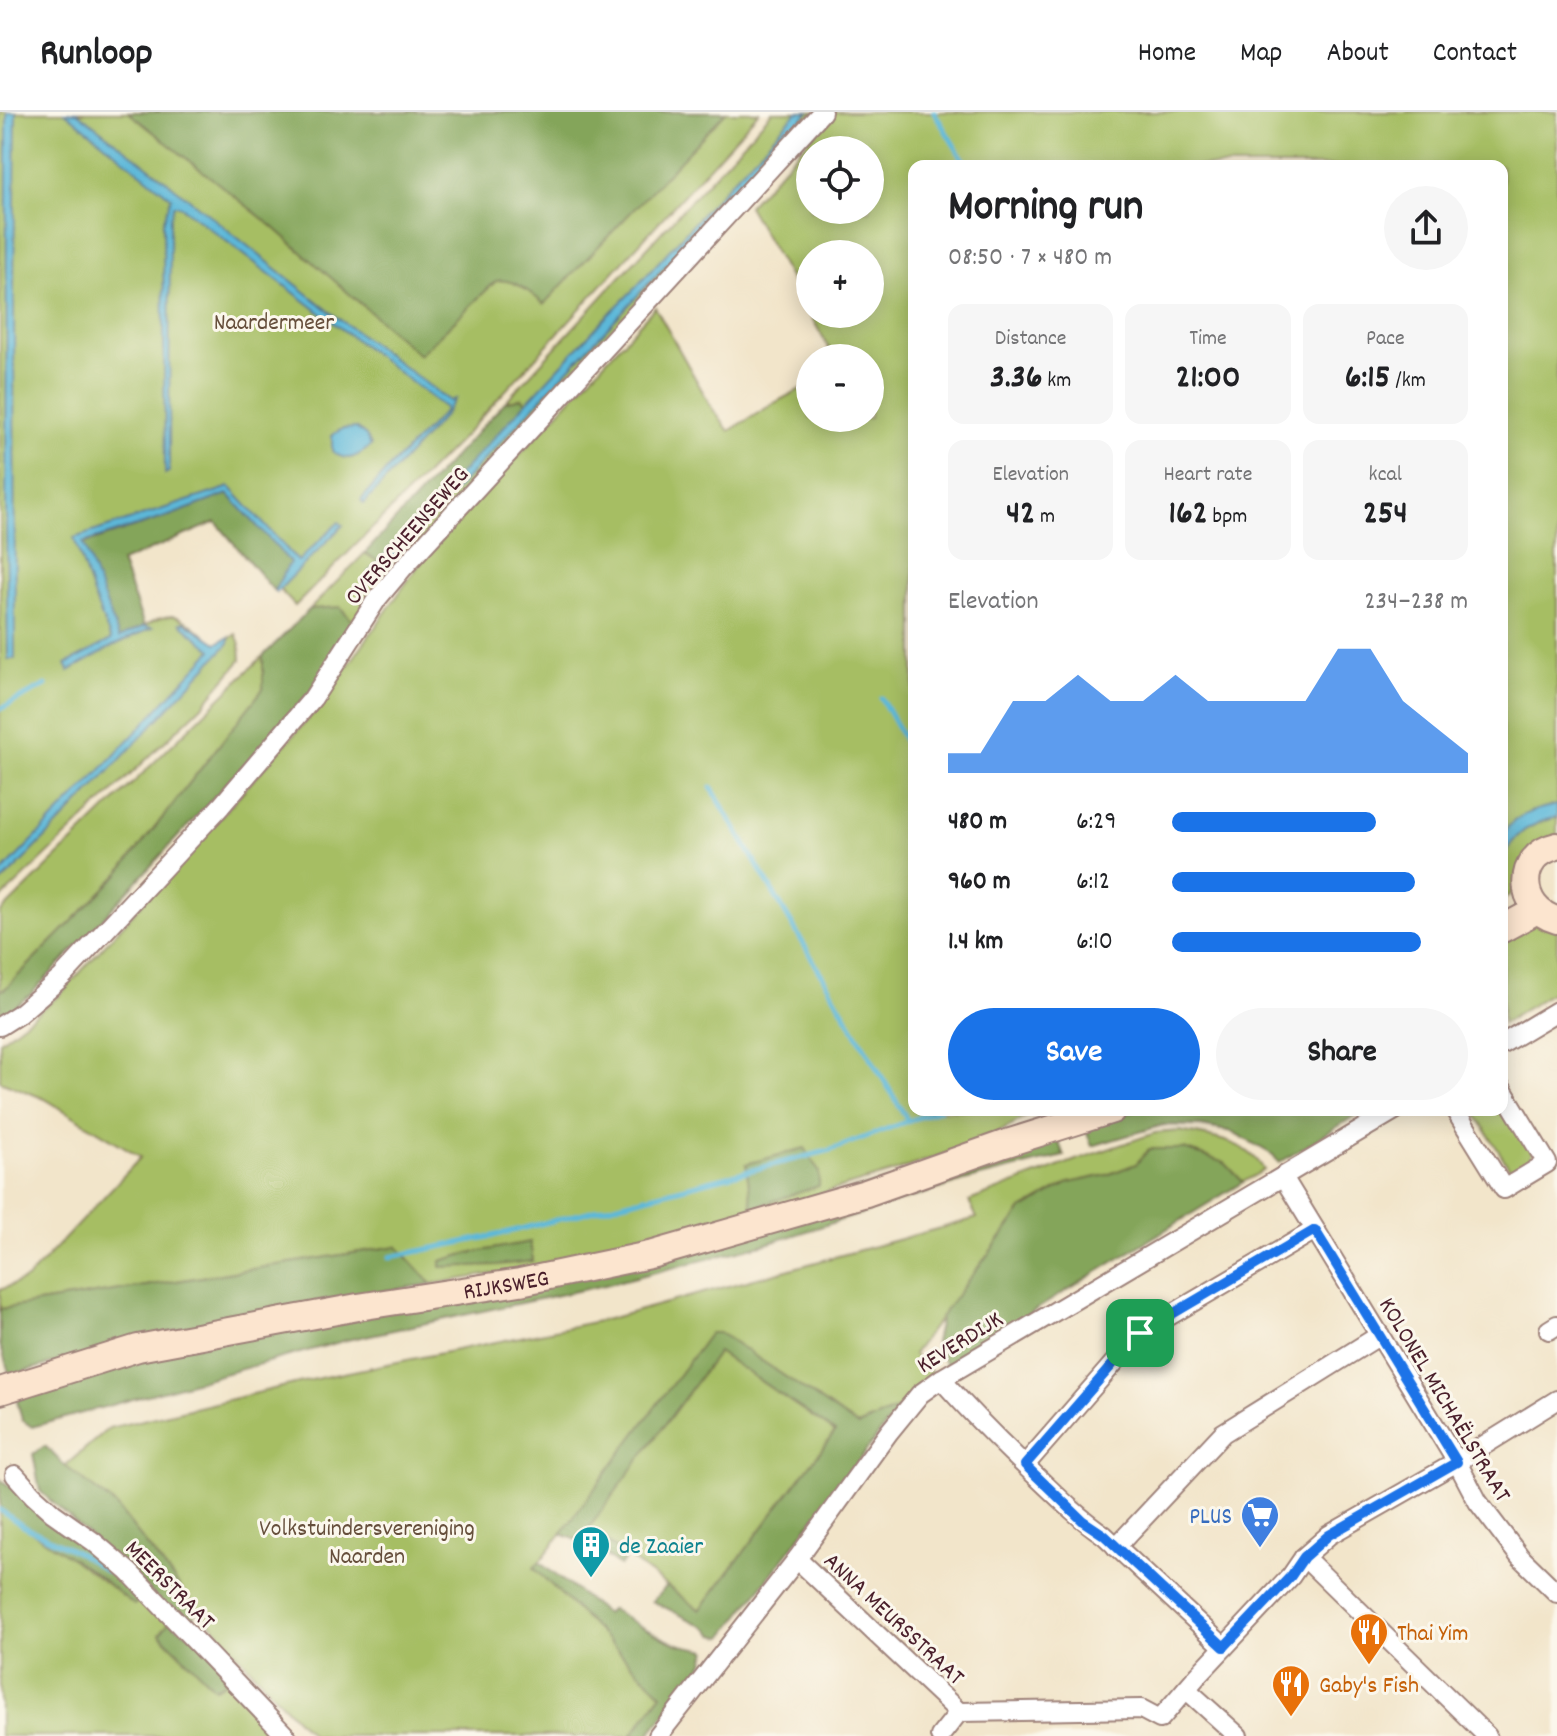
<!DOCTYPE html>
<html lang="en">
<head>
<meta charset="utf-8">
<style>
	body { margin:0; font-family:Dekko,sans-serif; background:#f6f6f6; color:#202124; height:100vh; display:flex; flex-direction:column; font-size:30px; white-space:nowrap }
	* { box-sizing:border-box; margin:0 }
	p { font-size:26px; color:#757577 }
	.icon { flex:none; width:44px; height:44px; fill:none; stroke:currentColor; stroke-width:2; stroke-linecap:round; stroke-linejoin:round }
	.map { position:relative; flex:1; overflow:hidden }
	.sheet { position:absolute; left:908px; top:48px; width:600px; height:956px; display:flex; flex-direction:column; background:#fff; border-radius:16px; box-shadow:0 4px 20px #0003 }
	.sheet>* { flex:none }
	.buttons { position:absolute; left:796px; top:24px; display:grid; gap:16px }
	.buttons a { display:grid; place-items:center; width:88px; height:88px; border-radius:50%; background:#fff; box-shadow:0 4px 20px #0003; font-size:40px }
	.pin { position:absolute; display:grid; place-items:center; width:68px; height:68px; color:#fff; margin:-34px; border-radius:16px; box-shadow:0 4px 12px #0006 }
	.round { display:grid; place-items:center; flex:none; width:84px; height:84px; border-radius:42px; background:#f6f6f6 }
	.headline { display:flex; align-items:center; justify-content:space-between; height:136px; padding:0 40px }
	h1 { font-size:44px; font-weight:700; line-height:60px }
	.stats { display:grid; grid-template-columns:repeat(3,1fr); gap:12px; height:136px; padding:8px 40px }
	.stats div { display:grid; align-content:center; border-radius:16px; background:#f6f6f6; text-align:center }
	.stats b { font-size:34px; font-weight:700 }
	.stats small { font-size:22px; font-weight:400 }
	.stats p { font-size:22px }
	.chart { height:224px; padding:16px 40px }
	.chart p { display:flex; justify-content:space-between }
	.chart svg { width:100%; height:144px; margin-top:8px; fill:#1a73e8; opacity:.7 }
	.button { display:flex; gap:16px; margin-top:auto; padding:16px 40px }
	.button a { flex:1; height:92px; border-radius:48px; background:#1a73e8; color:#fff; font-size:32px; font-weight:700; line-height:92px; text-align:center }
	.button a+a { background:#f6f6f6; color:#202124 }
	ul { padding:0 40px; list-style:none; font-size:26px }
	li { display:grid; grid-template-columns:128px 96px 1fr; align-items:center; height:60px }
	li i { height:20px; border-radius:10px; background:#1a73e8 }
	header { display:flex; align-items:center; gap:48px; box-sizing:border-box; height:112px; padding:0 40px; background:#fff; border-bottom:2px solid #e0e0e0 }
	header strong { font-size:38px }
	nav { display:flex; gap:44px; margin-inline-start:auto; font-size:28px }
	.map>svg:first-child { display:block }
	.green { fill:#a6be64; stroke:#786e48; stroke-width:2; fill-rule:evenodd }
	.forest { fill:#84a55a; stroke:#676242; stroke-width:2 }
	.water { fill:#5bb8d9; stroke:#526c82; stroke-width:2 }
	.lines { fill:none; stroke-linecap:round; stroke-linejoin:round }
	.stream { stroke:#5bb8d9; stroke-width:5 }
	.minor-casing { stroke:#9e827a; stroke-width:22 }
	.secondary-casing { stroke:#9e827a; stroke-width:30 }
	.minor { stroke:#fff; stroke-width:18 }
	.secondary { stroke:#fce5cf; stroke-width:26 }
	.route-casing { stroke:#fff; stroke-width:16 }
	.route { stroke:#1a73e8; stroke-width:10 }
	.labels { text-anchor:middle; stroke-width:6; stroke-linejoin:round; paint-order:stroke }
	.park-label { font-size:24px; fill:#664f3c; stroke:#fbf7ec }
	.street-label { font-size:24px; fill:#4a1f2b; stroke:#fbf7ec }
	.shop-label { font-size:24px; fill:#366cbe; stroke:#fbf7ec; text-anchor:end }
	.culture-label { font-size:24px; fill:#0d838f; stroke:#fbf7ec; text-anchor:start }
	.food-label { font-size:24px; fill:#c56008; stroke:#fbf7ec; text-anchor:start }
</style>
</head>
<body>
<header>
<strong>Runloop</strong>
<nav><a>Home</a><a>Map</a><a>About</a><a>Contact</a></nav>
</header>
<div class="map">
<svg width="1557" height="1624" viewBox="0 0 1557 1624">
	<rect width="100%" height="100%" fill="#fbf7ec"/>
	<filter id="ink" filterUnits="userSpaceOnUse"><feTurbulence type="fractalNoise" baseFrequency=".0125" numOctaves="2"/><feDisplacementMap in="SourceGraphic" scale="16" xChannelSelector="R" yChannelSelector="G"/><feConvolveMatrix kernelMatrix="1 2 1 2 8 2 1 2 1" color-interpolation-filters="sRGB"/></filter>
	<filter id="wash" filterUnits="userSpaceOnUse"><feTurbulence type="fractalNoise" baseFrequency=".006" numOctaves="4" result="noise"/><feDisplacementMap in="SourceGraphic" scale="32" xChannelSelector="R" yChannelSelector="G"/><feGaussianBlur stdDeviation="1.8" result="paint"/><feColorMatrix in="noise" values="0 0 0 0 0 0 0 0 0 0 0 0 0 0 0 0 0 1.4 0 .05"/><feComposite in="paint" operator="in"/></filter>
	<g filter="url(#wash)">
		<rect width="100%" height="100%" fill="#f2e5ca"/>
		<g class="green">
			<path d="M 0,0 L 759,0 L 465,323 L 295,494 L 216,410 L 121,450 L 144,514 C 153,509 164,503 174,504 C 186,505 211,529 221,537 L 229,527 L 236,522 L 240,532 L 241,548 L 203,593 L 0,788 Z"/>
			<polygon points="772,0 815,0 355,512 310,497 365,441 379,450 426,410 521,286 505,290"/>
			<path d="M 834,0 L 1557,0 L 1557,693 C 1534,697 1517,705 1502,723 L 1502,54 L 914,54 L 914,998 L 1037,998 L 989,1026 L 891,1061 L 699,1118 L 578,1148 L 432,1172 L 397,1134 L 0,1197 L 0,1178 L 27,1167 L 141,1045 L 45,987 L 0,969 L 0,929 L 59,884 L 319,595 L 421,450 L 655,195 L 712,296 L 729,319 L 776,290 L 810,272 L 810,306 L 870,306 L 870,246 L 834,246 L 810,202 L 870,202 L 870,142 L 810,142 L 810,202 L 748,94 ZM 810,38 L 870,38 L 870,98 L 810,98 Z"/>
			<polygon points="263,544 263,577 117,764 6,876 0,879 0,801"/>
			<path d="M 1557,705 L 1557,726 L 1511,782 L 1502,789 C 1502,777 1501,763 1502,751 C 1505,723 1534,711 1557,705 Z"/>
			<polygon points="1526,810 1557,817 1557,877 1502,912 1502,823"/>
			<polygon points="1502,986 1532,1036 1531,1048 1520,1056 1510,1057 1473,998 1502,998"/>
			<path d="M 1180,1019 C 1210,1025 1248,1028 1264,1058 L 1243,1070 L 1225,1051 L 1136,1052 L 1107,1063 L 1069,1071 L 1022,1098 L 913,1242 L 932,1261 L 899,1296 L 858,1314 L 728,1226 L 574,1406 L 535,1456 L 662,1582 L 631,1624 L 313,1624 L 281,1591 L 187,1484 L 115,1393 L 65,1354 L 109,1316 L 324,1265 L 608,1207 L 977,1106 L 969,1089 L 1076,1048 L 1155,1021 Z"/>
			<polygon points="718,1240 835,1320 700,1498 588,1416"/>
			<polygon points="0,1399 45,1427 111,1475 122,1461 285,1624 0,1624"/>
		</g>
		<g class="forest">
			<path d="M 128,0 L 726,0 L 544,192 C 530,181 515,166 496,169 L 419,243 L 272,114 Z"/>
			<polygon points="522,286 528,292 379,450 365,441 505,290"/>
			<polygon points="228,382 291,450 274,479 216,410 121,450 144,514 119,526 83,432 169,404"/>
			<polygon points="340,495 355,512 310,581 82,829 30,883 0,905 0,879 6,876 117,764 263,577 263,544 310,497"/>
			<polygon points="1137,998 1364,998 1279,1051 1273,1043 1233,1020 1201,1014 1163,1013 1092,1034 1085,1016"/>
			<polygon points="1057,1025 1064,1044 964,1069 766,1132 605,1173 347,1228 32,1315 22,1308 17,1288 97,1258 149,1242 353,1206"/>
			<polygon points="805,1036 819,1059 819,1074 752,1096 746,1052"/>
			<polygon points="1149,1037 1184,1037 1225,1051 1243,1070 946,1253 935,1230 941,1204 1022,1098 1069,1071 1107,1063 1136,1052"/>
			<polygon points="530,1130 533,1149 497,1153 441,1155 441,1149 465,1142"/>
			<polygon points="397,1134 432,1172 324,1188 203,1211 10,1263 0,1233 0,1197"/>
			<polygon points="710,1221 719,1221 728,1226 858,1314 899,1296 723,1525 714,1523 709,1517 652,1489 667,1474 700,1498 835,1320 718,1240 589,1416 627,1445 620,1454 591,1433 561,1422"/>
			<polygon points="45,1334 65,1354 115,1393 187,1484 196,1501 188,1514 40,1379 33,1342"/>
			<polygon points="0,1367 103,1445 145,1483 134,1493 98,1464 0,1399"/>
			<path d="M 539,1450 L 606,1502 L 611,1497 C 632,1509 652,1522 675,1531 C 685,1535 696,1535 707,1538 L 704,1551 L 648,1624 L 631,1624 L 662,1582 L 534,1456 Z"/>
			<polygon points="169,1510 211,1536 229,1535 250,1562 228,1569 215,1576 160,1522"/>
		</g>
		<g class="water">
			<polygon points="7,0 16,0 14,179 15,547 8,547 6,416"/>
			<polygon points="65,0 77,0 163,66 338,206 450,289 455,287 443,305 364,392 361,388 389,356 443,301 445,296 179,93 174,93 170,106 169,360 165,362 163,111 171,85"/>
			<polygon points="797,0 809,0 413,424 372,465 368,461 603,208 638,173 726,75"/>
			<path d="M 356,316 L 366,324 L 371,334 C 357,345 347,352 332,339 L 332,323 L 342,317 Z"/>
			<polygon points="230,375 298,449 339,410 343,413 276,481 274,479 290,450 228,382 169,404 83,431 119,526 144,514 152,516 113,534 69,559 66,552 111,528 93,483 74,426"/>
			<polygon points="185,510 217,531 229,525 229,531 71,700 0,772 0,762 98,661 212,538 180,511"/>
			<path d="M 1557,693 L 1557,705 C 1529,712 1514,721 1502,748 C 1502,740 1500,728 1504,721 C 1513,703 1539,696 1557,693 Z"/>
		</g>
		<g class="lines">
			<g class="stream">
				<polyline points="934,0 967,54"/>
				<polyline points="881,586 914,646"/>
				<polyline points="0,597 46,573"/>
				<polyline points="908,1009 939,998"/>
				<polyline points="390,1145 493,1124 831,1038 908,1009 711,675"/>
				<polyline points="0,1398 23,1414 78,1441 106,1459"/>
			</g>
		</g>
	</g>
	<g filter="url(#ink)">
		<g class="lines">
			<defs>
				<g id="minor">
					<polyline points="0,914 19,902 62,865 221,694 313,586 377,487 403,456 822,0"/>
					<polyline points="1502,932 1557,899"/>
					<polyline points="1455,998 1504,1077 1547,1051 1502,977"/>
					<polyline points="1283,1065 1457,1350 1478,1390 1520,1445 1557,1481"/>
					<polyline points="1549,1218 1557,1213"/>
					<path d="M 941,1267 C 971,1301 1004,1334 1037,1365 C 1059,1386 1079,1406 1104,1423 L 1224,1535"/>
					<polyline points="1025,1353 1140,1221 1315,1118"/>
					<polyline points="15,1363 33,1383 53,1401 94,1430 129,1460 286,1624"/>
					<polyline points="1116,1435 1223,1321 1380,1223"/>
					<polyline points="1304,1445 1487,1624"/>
					<polyline points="797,1447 959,1600"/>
					<polyline points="1186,1577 1238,1624"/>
					<polyline points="959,1600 1141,1597 1160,1607 1199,1562 1291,1464 1304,1445 1329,1423 1457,1350 1557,1288"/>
					<polyline points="658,1624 797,1447 889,1320 920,1282 941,1267 1395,998"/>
					<polyline points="940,1624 959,1600"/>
				</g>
				<g id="secondary">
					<path d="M 1557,734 C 1515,743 1517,797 1557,808"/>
					<polyline points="1502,817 1537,798"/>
					<path id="s1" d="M 0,1279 L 138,1236 L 358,1195 L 520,1170 L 654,1142 L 866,1081 L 1004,1032 L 1112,998"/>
				</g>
			</defs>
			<use href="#minor" class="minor-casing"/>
			<use href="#secondary" class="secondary-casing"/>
			<use href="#minor" class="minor"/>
			<use href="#secondary" class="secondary"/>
		</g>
	</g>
	<g class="lines" filter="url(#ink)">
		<defs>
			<polygon id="route" points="1315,1118 1457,1350 1329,1423 1304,1445 1291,1464 1224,1535 1104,1423 1083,1409 1025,1353 1140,1221"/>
		</defs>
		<use href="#route" class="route-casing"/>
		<use href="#route" class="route"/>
	</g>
	<defs>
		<symbol id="supermarket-pin" viewBox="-11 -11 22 30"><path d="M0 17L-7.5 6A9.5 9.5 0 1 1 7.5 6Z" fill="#3f7fe0" stroke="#fbf7ec"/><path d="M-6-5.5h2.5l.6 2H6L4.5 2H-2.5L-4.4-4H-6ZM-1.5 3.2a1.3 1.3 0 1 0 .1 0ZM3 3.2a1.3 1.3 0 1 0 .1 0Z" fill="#fff"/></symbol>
		<symbol id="building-pin" viewBox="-11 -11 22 30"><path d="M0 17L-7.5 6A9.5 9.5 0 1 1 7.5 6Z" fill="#0f9aa8" stroke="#fbf7ec"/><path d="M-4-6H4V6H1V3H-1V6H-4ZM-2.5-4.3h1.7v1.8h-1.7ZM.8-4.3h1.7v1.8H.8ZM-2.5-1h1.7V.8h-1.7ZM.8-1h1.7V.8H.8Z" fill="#fff"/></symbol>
		<symbol id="restaurant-pin" viewBox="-11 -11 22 30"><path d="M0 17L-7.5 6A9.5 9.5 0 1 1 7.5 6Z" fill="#e8710a" stroke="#fbf7ec"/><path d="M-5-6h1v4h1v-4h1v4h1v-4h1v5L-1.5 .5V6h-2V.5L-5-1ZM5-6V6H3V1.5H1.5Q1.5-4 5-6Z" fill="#fff"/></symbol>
	</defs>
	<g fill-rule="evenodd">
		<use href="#supermarket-pin" x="1238" y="1381" width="44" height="60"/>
		<use href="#building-pin" x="569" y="1411" width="44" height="60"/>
		<use href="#restaurant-pin" x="1347" y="1498" width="44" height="60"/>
		<use href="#restaurant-pin" x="1269" y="1550" width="44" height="60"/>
	</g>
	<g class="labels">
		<g class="park-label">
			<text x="274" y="217">Naardermeer</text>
			<text x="367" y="1423">Volkstuindersvereniging<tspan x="367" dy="28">Naarden</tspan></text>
		</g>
		<g class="street-label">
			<text transform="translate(406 423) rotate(-49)" y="8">OVERSCHEENSEWEG</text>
			<text dy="8" stroke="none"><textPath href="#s1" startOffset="518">RIJKSWEG</textPath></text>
			<text transform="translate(959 1229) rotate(-32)" y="8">KEVERDIJK</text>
			<text transform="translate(1446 1287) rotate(59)" y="8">KOLONEL MICHAËLSTRAAT</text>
			<text transform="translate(171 1472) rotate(45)" y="8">MEERSTRAAT</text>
			<text transform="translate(895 1506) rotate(43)" y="8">ANNA MEURSSTRAAT</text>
		</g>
		<g class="shop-label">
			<text x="1232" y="1411">PLUS</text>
		</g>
		<g class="culture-label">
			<text x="619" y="1441">de Zaaier</text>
		</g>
		<g class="food-label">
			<text x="1397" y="1528">Thai Yim</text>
			<text x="1319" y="1580">Gaby's Fish</text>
		</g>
	</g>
</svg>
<div class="buttons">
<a><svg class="icon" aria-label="locate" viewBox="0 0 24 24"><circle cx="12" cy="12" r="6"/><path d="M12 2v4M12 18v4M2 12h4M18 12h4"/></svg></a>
<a>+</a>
<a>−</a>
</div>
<div class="pin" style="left:1140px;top:1221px;background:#1e9e55"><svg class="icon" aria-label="arrive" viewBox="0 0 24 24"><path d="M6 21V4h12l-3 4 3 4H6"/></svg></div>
<section class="sheet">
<div class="headline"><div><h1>Morning run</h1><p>08:50 · 7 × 480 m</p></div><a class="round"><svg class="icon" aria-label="share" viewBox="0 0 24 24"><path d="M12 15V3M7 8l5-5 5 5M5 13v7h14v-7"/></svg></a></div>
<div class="stats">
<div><p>Distance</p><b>3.36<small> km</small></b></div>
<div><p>Time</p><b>21:00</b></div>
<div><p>Pace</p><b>6:15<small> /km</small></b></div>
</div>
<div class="stats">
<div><p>Elevation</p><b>42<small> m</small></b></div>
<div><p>Heart rate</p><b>162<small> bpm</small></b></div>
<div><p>kcal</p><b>254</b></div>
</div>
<div class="chart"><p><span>Elevation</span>234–238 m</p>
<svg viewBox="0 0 160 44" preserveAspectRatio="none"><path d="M0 44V38L10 38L20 22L30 22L40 14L50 22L60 22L70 14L80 22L90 22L100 22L110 22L120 6L130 6L140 22L150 30L160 38V44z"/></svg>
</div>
<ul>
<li><b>480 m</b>6:29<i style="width:69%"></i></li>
<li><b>960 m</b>6:12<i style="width:82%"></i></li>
<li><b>1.4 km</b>6:10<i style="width:84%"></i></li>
</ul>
<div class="button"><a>Save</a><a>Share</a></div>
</section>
</div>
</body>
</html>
